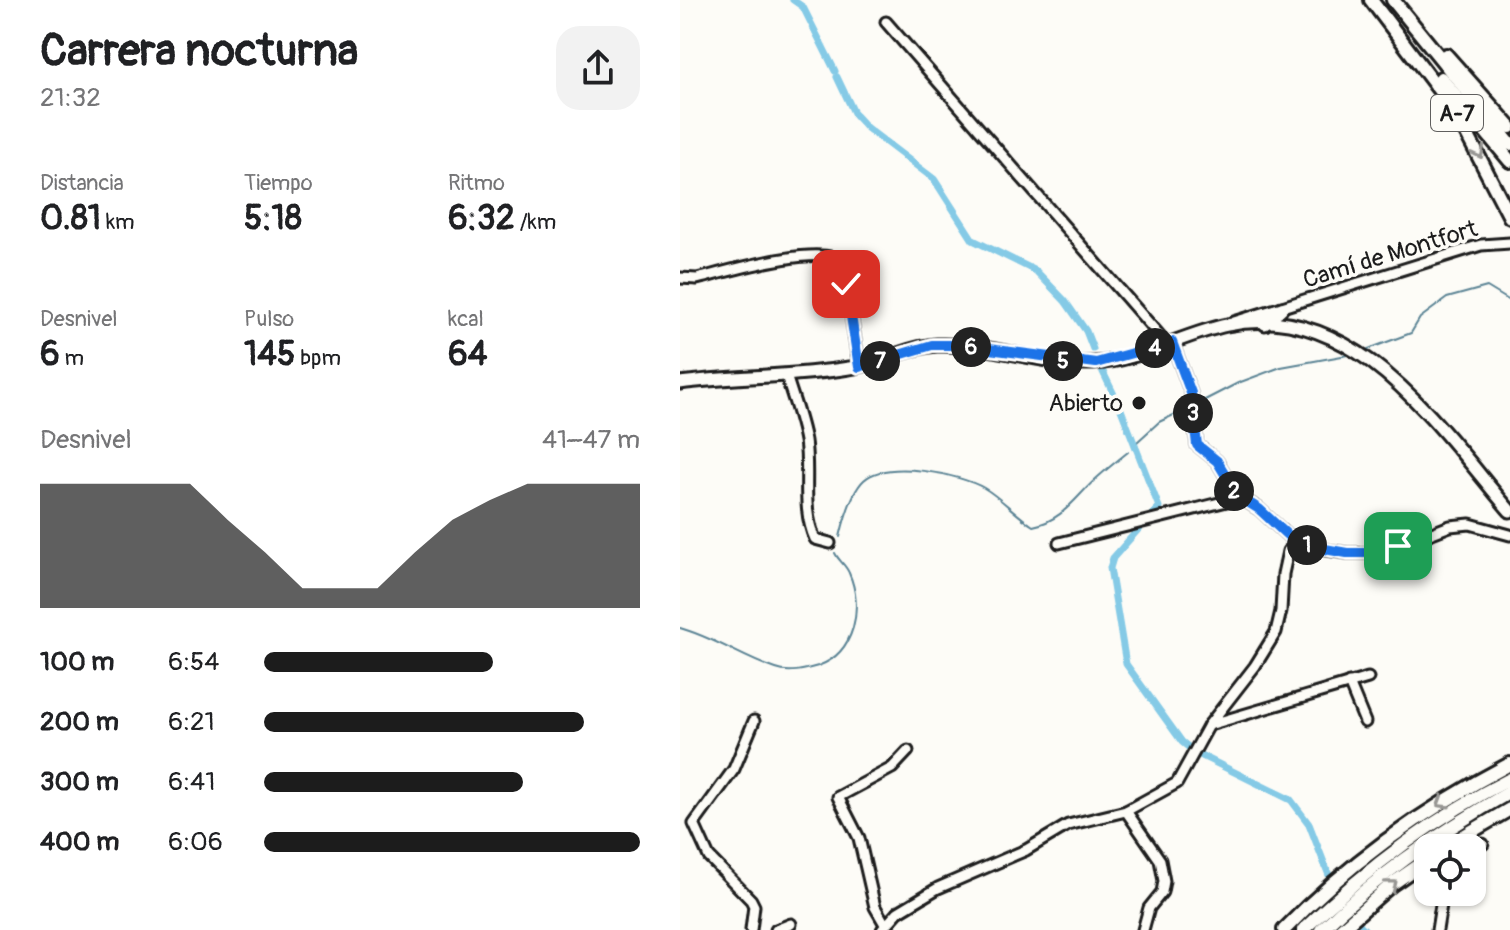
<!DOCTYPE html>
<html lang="es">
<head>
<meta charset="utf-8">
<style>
	body { margin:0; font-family:Pangolin,sans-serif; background:#f2f2f2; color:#202124; height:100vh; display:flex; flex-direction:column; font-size:30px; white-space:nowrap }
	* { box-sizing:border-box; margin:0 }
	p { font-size:26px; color:#757577 }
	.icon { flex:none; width:44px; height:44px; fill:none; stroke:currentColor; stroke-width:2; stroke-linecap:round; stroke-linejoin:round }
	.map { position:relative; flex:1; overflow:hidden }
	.side { display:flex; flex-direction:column; background:#fff; width:680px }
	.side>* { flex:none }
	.controls { position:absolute; left:734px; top:834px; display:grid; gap:16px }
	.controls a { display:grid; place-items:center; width:72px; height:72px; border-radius:16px; background:#fff; box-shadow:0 2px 6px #0004; font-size:40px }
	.pin { position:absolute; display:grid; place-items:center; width:68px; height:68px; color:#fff; margin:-34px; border-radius:16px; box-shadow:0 4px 12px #0006 }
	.km { position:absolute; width:40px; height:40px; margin:-20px; border-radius:50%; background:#222; color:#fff; font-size:22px; line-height:40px; text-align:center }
	.round { display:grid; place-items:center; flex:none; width:84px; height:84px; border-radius:24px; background:#f2f2f2 }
	.headline { display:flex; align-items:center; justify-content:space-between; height:136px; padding:0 40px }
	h1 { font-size:44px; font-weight:700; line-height:60px }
	.figures { display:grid; grid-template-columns:repeat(3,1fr); gap:12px; height:136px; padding:8px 40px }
	.figures div { display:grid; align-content:center }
	.figures b { font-size:34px; font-weight:700 }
	.figures small { font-size:22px; font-weight:400 }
	.figures p { font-size:22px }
	.chart { height:224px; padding:16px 40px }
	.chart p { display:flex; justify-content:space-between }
	.chart svg { width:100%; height:144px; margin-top:8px; fill:#1c1c1c; opacity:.7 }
	ul { padding:0 40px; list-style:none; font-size:26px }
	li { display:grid; grid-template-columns:128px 96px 1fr; align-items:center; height:60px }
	li i { height:20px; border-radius:10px; background:#1c1c1c }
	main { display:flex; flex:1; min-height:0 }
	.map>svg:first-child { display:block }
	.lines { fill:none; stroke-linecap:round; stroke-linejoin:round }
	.stream { stroke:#5b8495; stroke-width:2 }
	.canal { stroke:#85cae6; stroke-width:7 }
	.minor-casing { stroke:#1c1c1c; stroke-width:15 }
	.major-casing { stroke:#1c1c1c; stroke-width:17 }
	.highway-casing { stroke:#1c1c1c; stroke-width:18 }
	.minor { stroke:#fdfcf7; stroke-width:9 }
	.major { stroke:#fdfcf7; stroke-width:11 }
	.highway { stroke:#fdfcf7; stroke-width:12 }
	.oneway { stroke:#989794 }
	.route-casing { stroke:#fff; stroke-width:16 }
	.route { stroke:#1a73e8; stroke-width:10 }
	.poi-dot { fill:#1c1c1c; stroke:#fdfcf7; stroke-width:3 }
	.labels { text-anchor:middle; stroke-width:7; stroke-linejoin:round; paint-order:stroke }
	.shield { fill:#fdfcf7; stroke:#605f5e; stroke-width:2 }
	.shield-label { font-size:22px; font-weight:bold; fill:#1c1c1c }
	.street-label { font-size:24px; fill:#1c1c1c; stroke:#fdfcf7 }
	.poi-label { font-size:24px; fill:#1c1c1c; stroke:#fdfcf7; text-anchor:end }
</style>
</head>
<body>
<main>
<section class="side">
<div class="headline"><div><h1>Carrera nocturna</h1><p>21:32</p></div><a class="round"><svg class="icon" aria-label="share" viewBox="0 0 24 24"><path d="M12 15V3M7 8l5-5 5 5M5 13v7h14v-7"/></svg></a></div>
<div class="figures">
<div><p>Distancia</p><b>0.81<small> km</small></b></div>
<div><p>Tiempo</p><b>5:18</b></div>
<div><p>Ritmo</p><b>6:32<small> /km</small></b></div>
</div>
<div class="figures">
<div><p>Desnivel</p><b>6<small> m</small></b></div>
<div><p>Pulso</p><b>145<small> bpm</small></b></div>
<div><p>kcal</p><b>64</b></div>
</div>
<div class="chart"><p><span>Desnivel</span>41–47 m</p>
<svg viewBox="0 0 160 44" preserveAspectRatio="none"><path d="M0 44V6L10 6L20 6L30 6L40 6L50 17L60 27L70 38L80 38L90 38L100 27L110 17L120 11L130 6L140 6L150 6L160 6V44z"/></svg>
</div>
<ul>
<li><b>100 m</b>6:54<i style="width:61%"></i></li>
<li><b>200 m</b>6:21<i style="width:85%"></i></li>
<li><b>300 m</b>6:41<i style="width:69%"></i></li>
<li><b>400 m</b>6:06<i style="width:100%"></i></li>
</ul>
</section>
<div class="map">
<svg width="830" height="930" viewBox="0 0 830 930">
	<rect width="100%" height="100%" fill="#fdfcf7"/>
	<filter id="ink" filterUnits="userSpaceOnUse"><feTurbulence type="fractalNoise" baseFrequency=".0125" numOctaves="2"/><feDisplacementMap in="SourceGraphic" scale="16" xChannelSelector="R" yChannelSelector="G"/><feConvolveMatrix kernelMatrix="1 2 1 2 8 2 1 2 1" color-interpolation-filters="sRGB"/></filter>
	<g filter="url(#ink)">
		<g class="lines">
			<g class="stream">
				<polyline points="683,351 731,333 740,318 767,298 807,287 830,301"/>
				<polyline points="519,403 558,383 601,367 673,354"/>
				<polyline points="457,442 479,422 500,412"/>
				<path d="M 160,537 C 164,520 171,492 184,480 C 207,459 279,474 304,488 C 321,498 336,515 353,526 C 384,520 396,496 418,477 C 428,468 438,460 448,452"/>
				<path d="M 0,628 C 33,637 63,658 96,669 C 109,674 124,670 138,666 C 175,653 184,607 169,573 C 166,565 158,560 155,553"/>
			</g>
			<g class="canal">
				<polyline points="113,0 123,7 155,71"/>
				<polyline points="157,77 175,115 187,128 254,179 293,240 356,271 385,301 406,331 413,349"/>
				<polyline points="423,372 440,407 479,507 468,520"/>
				<polyline points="464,523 433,558 430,568 446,664 502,742 512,750"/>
				<polyline points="518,754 611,800 629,824 650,878"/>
				<polyline points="677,922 685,930"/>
			</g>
			<defs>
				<g id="minor">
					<polyline points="206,22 487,344"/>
					<path d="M 0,278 L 17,279 C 45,272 141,243 163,262 L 179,367"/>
					<polyline points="554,322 801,245 830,243"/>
					<polyline points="492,342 511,393 517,445 537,461 558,496 579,509 617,544"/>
					<path d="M 106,375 C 112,396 121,418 125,441 C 130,474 121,508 135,539 L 150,543"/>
					<polyline points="379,543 547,501 558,496"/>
					<polyline points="669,683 685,722"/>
					<polyline points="529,725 688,678"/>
					<polyline points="446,811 480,860 484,881 482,892 469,908 463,930"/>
					<polyline points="792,849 803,844"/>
					<polyline points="206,926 195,907 179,838 158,797 212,768 228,751"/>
					<polyline points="71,930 74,906 71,900 29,857 14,824 54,769 74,721"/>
					<polyline points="96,930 111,924"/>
					<polyline points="202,930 218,912 258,888 346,850 388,825 446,811 497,783 529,725 575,666 596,632 601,611 603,574 608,551 614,545 667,553 700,553 770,526 790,524 830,535"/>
					<polyline points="757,930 763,892"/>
				</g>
				<g id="major">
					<polyline points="585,324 602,308"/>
					<path d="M 0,383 C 56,376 113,377 169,368 C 199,364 227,347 257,345 C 310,343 361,365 413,363 C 459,361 503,334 547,325 C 675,298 759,428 830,511"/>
				</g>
				<g id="highway">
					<polyline points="691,0 775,111 830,217"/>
					<polyline points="713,0 830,144"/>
					<polyline points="766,55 830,127"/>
					<polyline points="761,78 830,161"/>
					<polyline points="763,848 830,809"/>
					<path d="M 604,930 C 669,862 746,808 830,764"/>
					<path d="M 623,930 C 684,871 754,817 830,779"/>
					<path d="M 641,930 C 697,875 761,831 830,792"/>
					<polyline points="660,930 712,884 748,859"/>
				</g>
			</defs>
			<use href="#minor" class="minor-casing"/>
			<use href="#major" class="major-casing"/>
			<use href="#highway" class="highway-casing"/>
			<use href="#minor" class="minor"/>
			<use href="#major" class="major"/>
			<use href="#highway" class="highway"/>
		</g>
		<defs><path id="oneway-chevron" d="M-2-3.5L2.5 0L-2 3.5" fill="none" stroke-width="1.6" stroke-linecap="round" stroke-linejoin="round" transform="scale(2)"/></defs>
		<g class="oneway">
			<use href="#oneway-chevron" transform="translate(799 153) rotate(63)"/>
			<use href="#oneway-chevron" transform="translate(762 803) rotate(148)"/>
			<use href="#oneway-chevron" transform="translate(712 885) rotate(-38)"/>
		</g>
	</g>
	<g class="lines" filter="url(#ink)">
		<defs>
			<polyline id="route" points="166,284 179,367 252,345 278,345 416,363 492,342 511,393 517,445 537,461 558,496 579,509 617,544 667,553 700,553 718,546"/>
		</defs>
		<use href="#route" class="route-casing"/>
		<use href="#route" class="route"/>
	</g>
	<circle class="poi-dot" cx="459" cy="403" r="8"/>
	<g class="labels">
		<rect class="shield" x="751" y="95" width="52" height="36" rx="6"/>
		<g class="shield-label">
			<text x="777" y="121">A-7</text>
		</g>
		<g class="street-label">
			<text transform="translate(710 254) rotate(-17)" y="8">Camí de Montfort</text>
		</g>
		<g class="poi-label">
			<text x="443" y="411">Abierto</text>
		</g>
	</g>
</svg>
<div class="controls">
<a><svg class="icon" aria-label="locate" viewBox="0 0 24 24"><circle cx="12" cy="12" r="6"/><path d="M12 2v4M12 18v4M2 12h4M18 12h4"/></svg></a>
</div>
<div class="pin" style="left:718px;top:546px;background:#1e9e55"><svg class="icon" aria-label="arrive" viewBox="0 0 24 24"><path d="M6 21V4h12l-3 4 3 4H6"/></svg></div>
<div class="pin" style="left:166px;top:284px;background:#d93025"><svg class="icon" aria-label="check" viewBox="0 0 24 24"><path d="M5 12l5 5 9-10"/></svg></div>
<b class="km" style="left:627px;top:545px">1</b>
<b class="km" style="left:554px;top:491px">2</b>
<b class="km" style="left:513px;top:413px">3</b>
<b class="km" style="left:475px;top:348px">4</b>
<b class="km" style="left:383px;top:361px">5</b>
<b class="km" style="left:291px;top:347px">6</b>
<b class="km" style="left:200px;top:361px">7</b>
</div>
</main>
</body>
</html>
